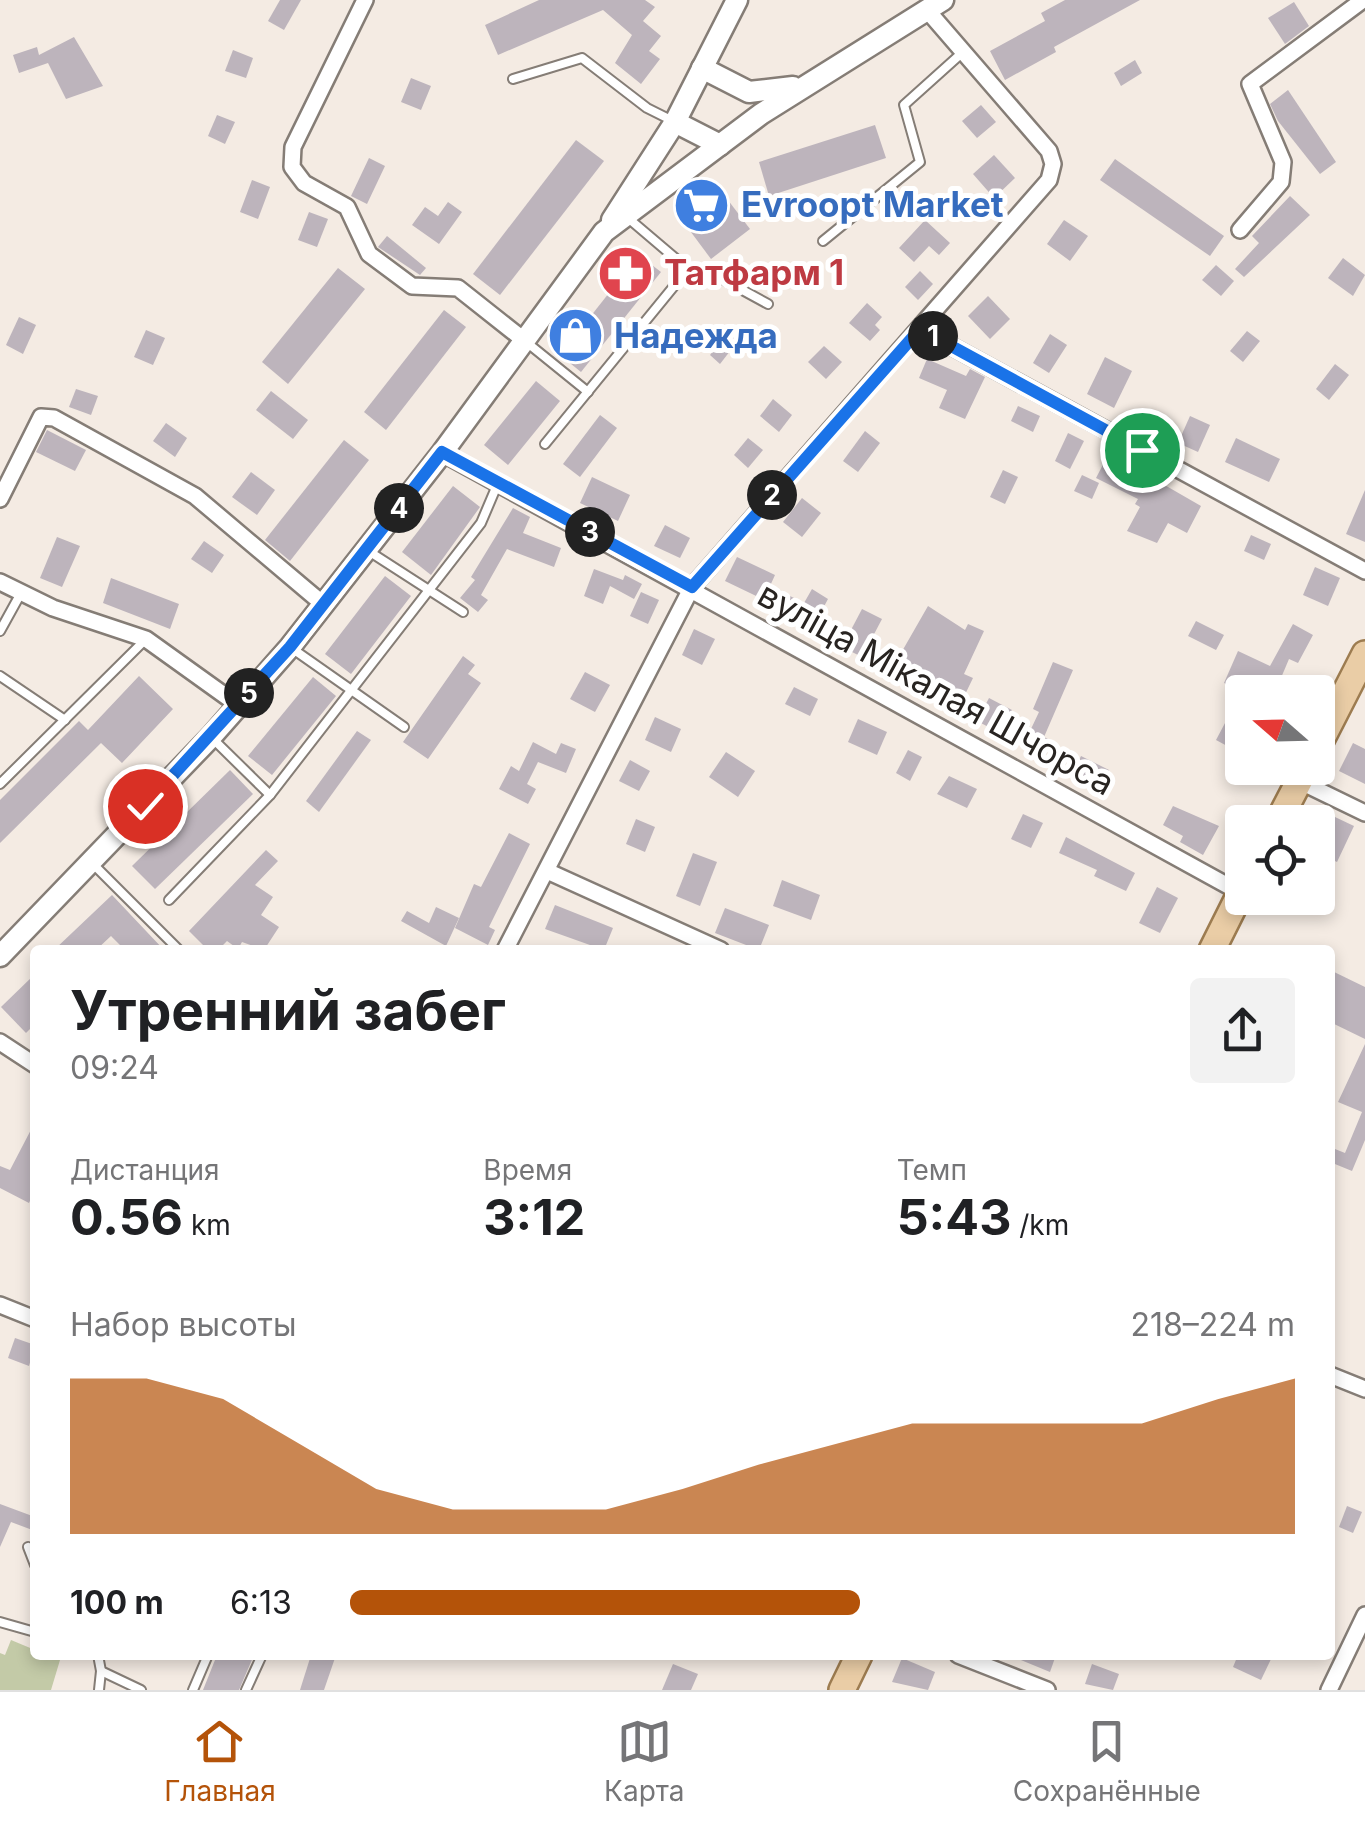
<!DOCTYPE html>
<html lang="ru">
<head>
<meta charset="utf-8">
<style>
	body { margin:0; font-family:Inter,sans-serif; background:#f2f2f2; color:#202124; height:100vh; display:flex; flex-direction:column; font-size:38px; white-space:nowrap }
	* { box-sizing:border-box; margin:0 }
	p { font-size:32px; color:#757577 }
	.icon { flex:none; width:55px; height:55px; fill:none; stroke:currentColor; stroke-width:2; stroke-linecap:round; stroke-linejoin:round }
	.map { position:relative; flex:1; overflow:hidden }
	.sheet { position:absolute; left:30px; top:945px; width:1305px; height:715px; display:flex; flex-direction:column; background:#fff; border-radius:10px; box-shadow:0 5px 15px #0003 }
	.sheet>* { flex:none }
	.needle { width:65px; rotate:290deg }
	.buttons { position:absolute; left:1225px; top:675px; display:grid; gap:20px }
	.buttons a { display:grid; place-items:center; width:110px; height:110px; border-radius:10px; background:#fff; box-shadow:0 5px 15px #0003; font-size:50px }
	.pin { position:absolute; display:grid; place-items:center; width:85px; height:85px; color:#fff; margin:-42px; border:5px solid #fff; border-radius:50%; box-shadow:0 2px 10px #0007 }
	.km { position:absolute; width:50px; height:50px; margin:-25px; border-radius:50%; background:#222; color:#fff; font-size:28px; line-height:50px; text-align:center }
	.round { display:grid; place-items:center; flex:none; width:105px; height:105px; border-radius:10px; background:#f2f2f2 }
	.headline { display:flex; align-items:center; justify-content:space-between; height:170px; padding:0 40px }
	h1 { font-size:55px; font-weight:700; line-height:75px }
	.metrics { display:grid; grid-template-columns:repeat(3,1fr); gap:15px; height:170px; padding:10px 40px }
	.metrics div { display:grid; align-content:center }
	.metrics b { font-size:50px; font-weight:700 }
	.metrics small { font-size:28px; font-weight:400 }
	.metrics p { font-size:28px }
	.chart { height:280px; padding:20px 40px }
	.chart p { display:flex; justify-content:space-between }
	.chart svg { width:100%; height:180px; margin-top:10px; fill:#b45309; opacity:.7 }
	ul { padding:0 40px; list-style:none; font-size:32px }
	li { display:grid; grid-template-columns:160px 120px 1fr; align-items:center; height:75px }
	li i { height:25px; border-radius:12px; background:#b45309 }
	.tab-bar { display:flex; justify-content:space-around; align-items:center; height:140px; border-top:2px solid #e0e0e0; background:#fff; font-size:28px; color:#757577 }
	.tab-bar a { display:grid; justify-items:center; gap:5px }
	.tab-bar .on { color:#b45309 }
	.map>svg:first-child { display:block }
	.green { fill:#c3caa7 }
	.building { fill:#bdb4bc }
	.lines { fill:none; stroke-linecap:round; stroke-linejoin:round }
	.service-casing { stroke:#857d76; stroke-width:12 }
	.minor-casing { stroke:#857d76; stroke-width:20 }
	.tertiary-casing { stroke:#857d76; stroke-width:25 }
	.primary-casing { stroke:#9d7c50; stroke-width:30 }
	.service { stroke:#fff; stroke-width:8 }
	.minor { stroke:#fff; stroke-width:15 }
	.tertiary { stroke:#fff; stroke-width:20 }
	.primary { stroke:#eacda6; stroke-width:25 }
	.route-casing { stroke:#fff; stroke-width:20 }
	.route { stroke:#1a73e8; stroke-width:12 }
	.labels { text-anchor:middle; stroke-width:10; stroke-linejoin:round; paint-order:stroke }
	.shop-label { font-size:35px; font-weight:bold; fill:#366cbe; stroke:#fff; text-anchor:start }
	.health-label { font-size:35px; font-weight:bold; fill:#be3a42; stroke:#fff; text-anchor:start }
	.street-label { font-size:35px; fill:#282421; stroke:#fff }
</style>
</head>
<body>
<div class="map">
<svg width="1365" height="1690" viewBox="0 0 1365 1690">
	<rect width="100%" height="100%" fill="#f4ebe3"/>
	<polygon class="green" points="11,1640 35,1650 35,1655 60,1660 51,1690 0,1690 0,1653 5,1655"/>
	<g class="building">
		<polygon points="280,0 301,0 284,30 268,21"/>
		<polygon points="539,0 645,0 655,7 643,21 661,36 649,51 660,59 641,84 615,63 632,35 603,10 498,55 485,25"/>
		<polygon points="1065,0 1140,0 1054,47 1056,52 1005,80 990,51 1045,21 1041,13"/>
		<polygon points="1294,2 1309,26 1285,44 1268,18"/>
		<polygon points="74,37 103,86 66,99 48,63 19,73 13,55 37,47 39,55"/>
		<polygon points="233,50 253,58 246,78 225,71"/>
		<polygon points="1135,60 1142,73 1121,86 1114,73"/>
		<polygon points="411,78 431,86 421,110 401,102"/>
		<polygon points="1288,90 1336,162 1320,174 1278,121 1270,104"/>
		<polygon points="981,105 996,122 977,138 962,121"/>
		<polygon points="217,115 235,122 225,144 208,136"/>
		<polygon points="875,125 886,158 769,196 759,162"/>
		<polygon points="576,140 604,161 500,295 473,274"/>
		<polygon points="994,155 1015,178 994,198 973,174"/>
		<polygon points="369,158 385,166 367,204 351,196"/>
		<polygon points="1115,159 1224,236 1210,256 1100,180"/>
		<polygon points="252,180 270,187 258,219 240,212"/>
		<polygon points="715,183 750,229 711,259 676,212"/>
		<polygon points="1290,196 1310,215 1244,277 1235,269 1259,243 1252,236"/>
		<polygon points="448,202 462,212 439,244 412,225 425,207 438,216"/>
		<polygon points="309,212 328,219 317,247 298,240"/>
		<polygon points="925,220 950,243 939,255 929,246 914,262 899,248"/>
		<polygon points="1064,220 1088,236 1070,261 1047,244"/>
		<polygon points="387,236 426,268 420,275 378,247"/>
		<polygon points="639,255 661,272 581,372 560,355"/>
		<polygon points="1343,258 1365,275 1353,296 1328,278"/>
		<polygon points="1216,265 1234,281 1221,296 1202,280"/>
		<polygon points="338,268 365,289 288,384 262,362"/>
		<polygon points="920,271 933,284 918,300 905,287"/>
		<polygon points="988,296 1010,319 990,339 968,316"/>
		<polygon points="867,303 882,317 875,325 880,330 870,341 849,323"/>
		<polygon points="444,310 466,327 386,430 364,412"/>
		<polygon points="19,317 36,325 23,354 6,345"/>
		<polygon points="734,324 744,333 720,364 710,355"/>
		<polygon points="146,330 165,338 153,365 134,357"/>
		<polygon points="1247,331 1260,341 1243,362 1230,351"/>
		<polygon points="1050,334 1067,345 1049,373 1033,363"/>
		<polygon points="824,346 842,362 826,379 808,362"/>
		<polygon points="1105,357 1132,371 1114,408 1087,394"/>
		<polygon points="927,359 966,376 970,369 985,377 965,419 939,408 947,390 919,378"/>
		<polygon points="1335,364 1349,375 1329,400 1316,389"/>
		<polygon points="536,381 560,401 508,465 484,445"/>
		<polygon points="76,389 98,396 91,415 69,407"/>
		<polygon points="271,391 308,420 293,439 256,410"/>
		<polygon points="773,399 792,415 779,432 760,416"/>
		<polygon points="1018,406 1040,416 1033,432 1011,421"/>
		<polygon points="600,415 617,428 580,477 563,464"/>
		<polygon points="1190,416 1210,425 1198,452 1178,443"/>
		<polygon points="166,423 187,438 175,457 153,441"/>
		<polygon points="47,430 86,450 75,471 36,452"/>
		<polygon points="865,431 880,443 858,472 843,461"/>
		<polygon points="1068,433 1084,441 1070,469 1055,461"/>
		<polygon points="748,438 763,450 748,468 734,455"/>
		<polygon points="1236,438 1280,459 1269,482 1225,462"/>
		<polygon points="344,440 369,460 290,561 265,540"/>
		<polygon points="1109,453 1201,506 1187,533 1168,523 1157,543 1127,531 1140,507 1135,504 1138,499 1096,478"/>
		<polygon points="1003,470 1018,477 1005,504 990,497"/>
		<polygon points="251,472 275,490 257,515 232,497"/>
		<polygon points="1082,475 1099,483 1092,499 1074,491"/>
		<polygon points="592,477 630,495 618,521 580,503"/>
		<polygon points="453,486 480,507 431,575 402,552"/>
		<polygon points="1365,490 1365,542 1346,534"/>
		<polygon points="802,498 821,513 802,537 783,522"/>
		<polygon points="513,508 530,517 523,533 561,548 554,567 507,549 481,595 488,600 478,612 460,598 475,580 471,577"/>
		<polygon points="665,525 690,538 680,558 654,546"/>
		<polygon points="1251,535 1271,544 1264,560 1244,551"/>
		<polygon points="57,537 80,546 62,587 40,578"/>
		<polygon points="204,541 224,555 212,573 191,559"/>
		<polygon points="737,557 775,575 770,586 804,603 812,589 828,599 813,627 791,615 787,623 771,615 775,605 725,581"/>
		<polygon points="1315,567 1340,578 1328,606 1303,595"/>
		<polygon points="594,569 623,580 625,575 642,584 634,599 610,586 603,604 584,596"/>
		<polygon points="385,576 411,596 351,674 325,654"/>
		<polygon points="111,578 179,604 170,629 103,603"/>
		<polygon points="641,592 659,600 648,624 630,616"/>
		<polygon points="928,606 965,630 968,624 984,631 964,674 973,678 957,711 889,674"/>
		<polygon points="862,609 882,619 862,657 842,647"/>
		<polygon points="1196,621 1224,635 1216,650 1188,636"/>
		<polygon points="1293,624 1313,635 1298,663 1289,659 1278,685 1270,682 1266,692 1242,692 1242,754 1216,740 1242,691 1224,683 1238,651 1270,666"/>
		<polygon points="694,629 715,639 702,665 682,655"/>
		<polygon points="463,656 475,665 468,674 481,683 428,759 403,742"/>
		<polygon points="1053,662 1073,670 1044,737 1052,741 1044,758 1022,748 1039,712 1033,709"/>
		<polygon points="585,672 610,685 595,712 570,699"/>
		<polygon points="139,676 173,709 122,763 101,743 0,843 0,800 79,721 88,730"/>
		<polygon points="313,677 336,696 272,775 248,756"/>
		<polygon points="794,687 818,699 810,716 785,704"/>
		<polygon points="989,698 1012,710 1000,733 977,721"/>
		<polygon points="655,717 681,729 671,752 645,740"/>
		<polygon points="858,719 887,732 877,755 848,742"/>
		<polygon points="357,731 371,740 319,812 306,801"/>
		<polygon points="533,742 556,754 561,743 576,749 566,773 538,762 527,784 536,789 528,804 499,789 511,766 519,771"/>
		<polygon points="1353,743 1365,749 1365,784 1339,771"/>
		<polygon points="908,750 922,757 910,781 896,773"/>
		<polygon points="726,752 755,771 738,797 709,777"/>
		<polygon points="1081,756 1109,770 1101,787 1073,772"/>
		<polygon points="630,760 650,771 639,791 619,781"/>
		<polygon points="230,770 253,794 155,889 132,866"/>
		<polygon points="949,776 977,789 967,808 937,794"/>
		<polygon points="1173,806 1219,826 1203,855 1180,842 1183,836 1163,825"/>
		<polygon points="1318,809 1354,826 1337,862 1318,853"/>
		<polygon points="1023,814 1043,823 1031,848 1011,839"/>
		<polygon points="636,819 655,827 645,852 626,844"/>
		<polygon points="509,833 530,844 489,927 495,930 488,945 455,928 474,884 481,887"/>
		<polygon points="1066,837 1135,873 1126,891 1094,876 1097,870 1059,853"/>
		<polygon points="266,850 278,861 255,885 273,897 261,915 279,927 264,950 242,942 238,949 227,941 218,950 208,950 189,931"/>
		<polygon points="693,853 717,862 700,906 676,896"/>
		<polygon points="782,880 820,895 811,920 773,906"/>
		<polygon points="1157,887 1178,898 1160,933 1139,923"/>
		<polygon points="112,895 164,950 125,950 111,936 96,950 54,950"/>
		<polygon points="555,905 613,928 604,950 545,929"/>
		<polygon points="436,907 459,918 446,946 401,921 407,911 429,923"/>
		<polygon points="725,908 769,925 759,950 715,933"/>
		<polygon points="1330,970 1365,987 1365,1039 1330,1022"/>
		<polygon points="35,974 35,1024 26,1033 1,1007"/>
		<polygon points="1365,1044 1365,1140 1352,1171 1330,1162 1330,1147 1345,1153 1362,1112 1338,1102"/>
		<polygon points="35,1122 35,1190 29,1203 0,1188 0,1166 10,1170"/>
		<polygon points="15,1338 35,1345 29,1366 8,1358"/>
		<polygon points="0,1504 35,1517 35,1531 11,1522 0,1547"/>
		<polygon points="1347,1506 1362,1512 1353,1533 1339,1527"/>
		<polygon points="217,1655 254,1655 239,1690 203,1690"/>
		<polygon points="311,1655 336,1655 324,1690 300,1690"/>
		<polygon points="1009,1655 1056,1655 1050,1672"/>
		<polygon points="1238,1655 1273,1655 1261,1680 1233,1667"/>
		<polygon points="902,1658 935,1672 928,1690 892,1682"/>
		<polygon points="673,1664 698,1674 691,1690 662,1690"/>
		<polygon points="1092,1664 1119,1674 1113,1690 1085,1684"/>
	</g>
	<g class="lines">
		<defs>
			<g id="service">
				<polyline points="513,79 582,58 647,108 675,122"/>
				<polyline points="823,241 920,162 904,105 963,52"/>
				<polyline points="688,269 713,274 768,304"/>
				<polyline points="525,341 588,392"/>
				<polyline points="545,444 688,269 628,218"/>
				<polyline points="370,552 463,612"/>
				<polyline points="0,631 21,593"/>
				<polyline points="290,647 404,727"/>
				<polyline points="0,676 65,720"/>
				<polyline points="214,740 270,795"/>
				<polyline points="0,784 146,639"/>
				<polyline points="92,863 179,950"/>
				<polyline points="169,900 270,795 481,523 498,483"/>
				<polyline points="28,1547 35,1565"/>
				<polyline points="0,1622 35,1632"/>
				<polyline points="98,1655 101,1671 141,1690"/>
				<polyline points="99,1690 101,1671"/>
				<polyline points="193,1690 208,1655"/>
				<polyline points="246,1690 262,1655"/>
			</g>
			<g id="minor">
				<polyline points="365,0 293,147 292,167 304,183 347,207 369,254 412,286 458,288 525,341"/>
				<polyline points="1240,230 1281,182 1283,162 1250,84 1363,0"/>
				<polyline points="920,329 1365,571"/>
				<polyline points="442,453 1241,893"/>
				<polyline points="0,499 41,417 54,418 195,496 323,604"/>
				<polyline points="0,582 53,608 146,639 238,705"/>
				<polyline points="1299,781 1365,813"/>
				<polyline points="547,871 721,950"/>
				<polyline points="505,950 692,587 1049,180 1053,164 1049,151 927,10"/>
				<polyline points="0,1042 35,1065"/>
				<polyline points="0,1305 35,1319"/>
				<polyline points="1330,1375 1365,1389"/>
				<polyline points="958,1655 1047,1690"/>
				<polyline points="1329,1690 1365,1615"/>
			</g>
			<g id="tertiary">
				<polyline points="702,68 749,92 793,87"/>
				<polyline points="675,122 720,145"/>
				<polyline points="612,220 675,122 737,0"/>
				<polyline points="0,956 211,737 290,647 442,453 604,232 761,114 943,0"/>
			</g>
			<g id="primary">
				<polyline points="1318,746 1365,654"/>
				<polyline points="1278,822 1306,768"/>
				<polyline points="1212,950 1242,890"/>
				<polyline points="842,1690 859,1655"/>
			</g>
		</defs>
		<use href="#service" class="service-casing"/>
		<use href="#minor" class="minor-casing"/>
		<use href="#tertiary" class="tertiary-casing"/>
		<use href="#primary" class="primary-casing"/>
		<use href="#service" class="service"/>
		<use href="#minor" class="minor"/>
		<use href="#tertiary" class="tertiary"/>
		<use href="#primary" class="primary"/>
	</g>
	<g class="lines">
		<defs>
			<polyline id="route" points="145,806 290,647 442,452 692,587 920,329 1142,450"/>
		</defs>
		<use href="#route" class="route-casing"/>
		<use href="#route" class="route"/>
	</g>
	<defs>
		<symbol id="supermarket-disc" viewBox="-11 -11 22 22"><circle r="9.5" fill="#3f7fe0" stroke="#fff"/><path d="M-6-5.5h2.5l.6 2H6L4.5 2H-2.5L-4.4-4H-6ZM-1.5 3.2a1.3 1.3 0 1 0 .1 0ZM3 3.2a1.3 1.3 0 1 0 .1 0Z" fill="#fff"/></symbol>
		<symbol id="pharmacy-disc" viewBox="-11 -11 22 22"><circle r="9.5" fill="#e0444e" stroke="#fff"/><path d="M-2-6h4v4h4v4h-4v4h-4v-4h-4v-4h4Z" fill="#fff"/></symbol>
		<symbol id="shop-disc" viewBox="-11 -11 22 22"><circle r="9.5" fill="#3f7fe0" stroke="#fff"/><path d="M-5-2.5h2.3a2.7 3.5 0 0 1 5.4 0H5L5.5 6h-11ZM-1.5-2.5h3a1.5 2.3 0 0 0-3 0Z" fill="#fff"/></symbol>
	</defs>
	<g fill-rule="evenodd">
		<use href="#supermarket-disc" x="670" y="174" width="63" height="63"/>
		<use href="#pharmacy-disc" x="594" y="242" width="63" height="63"/>
		<use href="#shop-disc" x="544" y="304" width="63" height="63"/>
	</g>
	<g class="labels">
		<g class="shop-label">
			<text x="741" y="217">Evroopt Market</text>
			<text x="614" y="348">Надежда</text>
		</g>
		<g class="health-label">
			<text x="664" y="285">Татфарм 1</text>
		</g>
		<g class="street-label">
			<text transform="translate(936 689) rotate(29)" y="12">вуліца Мікалая Шчорса</text>
		</g>
	</g>
</svg>
<div class="buttons">
<a><svg class="needle" viewBox="-14 -14 28 28"><path d="M0-13l5 13h-10z" fill="#e53935"/><path d="M0 13l5-13h-10z" fill="#757577"/></svg></a>
<a><svg class="icon" aria-label="locate" viewBox="0 0 24 24"><circle cx="12" cy="12" r="6"/><path d="M12 2v4M12 18v4M2 12h4M18 12h4"/></svg></a>
</div>
<div class="pin" style="left:1142px;top:450px;background:#1e9e55"><svg class="icon" aria-label="arrive" viewBox="0 0 24 24"><path d="M6 21V4h12l-3 4 3 4H6"/></svg></div>
<div class="pin" style="left:145px;top:806px;background:#d93025"><svg class="icon" aria-label="check" viewBox="0 0 24 24"><path d="M5 12l5 5 9-10"/></svg></div>
<b class="km" style="left:933px;top:336px">1</b>
<b class="km" style="left:772px;top:495px">2</b>
<b class="km" style="left:590px;top:532px">3</b>
<b class="km" style="left:399px;top:508px">4</b>
<b class="km" style="left:249px;top:693px">5</b>
<section class="sheet">
<div class="headline"><div><h1>Утренний забег</h1><p>09:24</p></div><a class="round"><svg class="icon" aria-label="share" viewBox="0 0 24 24"><path d="M12 15V3M7 8l5-5 5 5M5 13v7h14v-7"/></svg></a></div>
<div class="metrics">
<div><p>Дистанция</p><b>0.56<small> km</small></b></div>
<div><p>Время</p><b>3:12</b></div>
<div><p>Темп</p><b>5:43<small> /km</small></b></div>
</div>
<div class="chart"><p><span>Набор высоты</span>218–224 m</p>
<svg viewBox="0 0 160 44" preserveAspectRatio="none"><path d="M0 44V6L10 6L20 11L30 22L40 33L50 38L60 38L70 38L80 33L90 27L100 22L110 17L120 17L130 17L140 17L150 11L160 6V44z"/></svg>
</div>
<ul>
<li><b>100 m</b>6:13<i style="width:54%"></i></li>
</ul>
</section>
</div>
<nav class="tab-bar">
<a class="on"><svg class="icon" aria-label="home" viewBox="0 0 24 24"><path d="M3 11l9-7 9 7M6 9v11h12V9"/></svg>Главная</a>
<a><svg class="icon" aria-label="map" viewBox="0 0 24 24"><path d="M3 6l6-2 6 2 6-2v14l-6 2-6-2-6 2zM9 4v14M15 6v14"/></svg>Карта</a>
<a><svg class="icon" aria-label="saved" viewBox="0 0 24 24"><path d="M7 4h10v16l-5-4-5 4z"/></svg>Сохранённые</a>
</nav>
</body>
</html>
